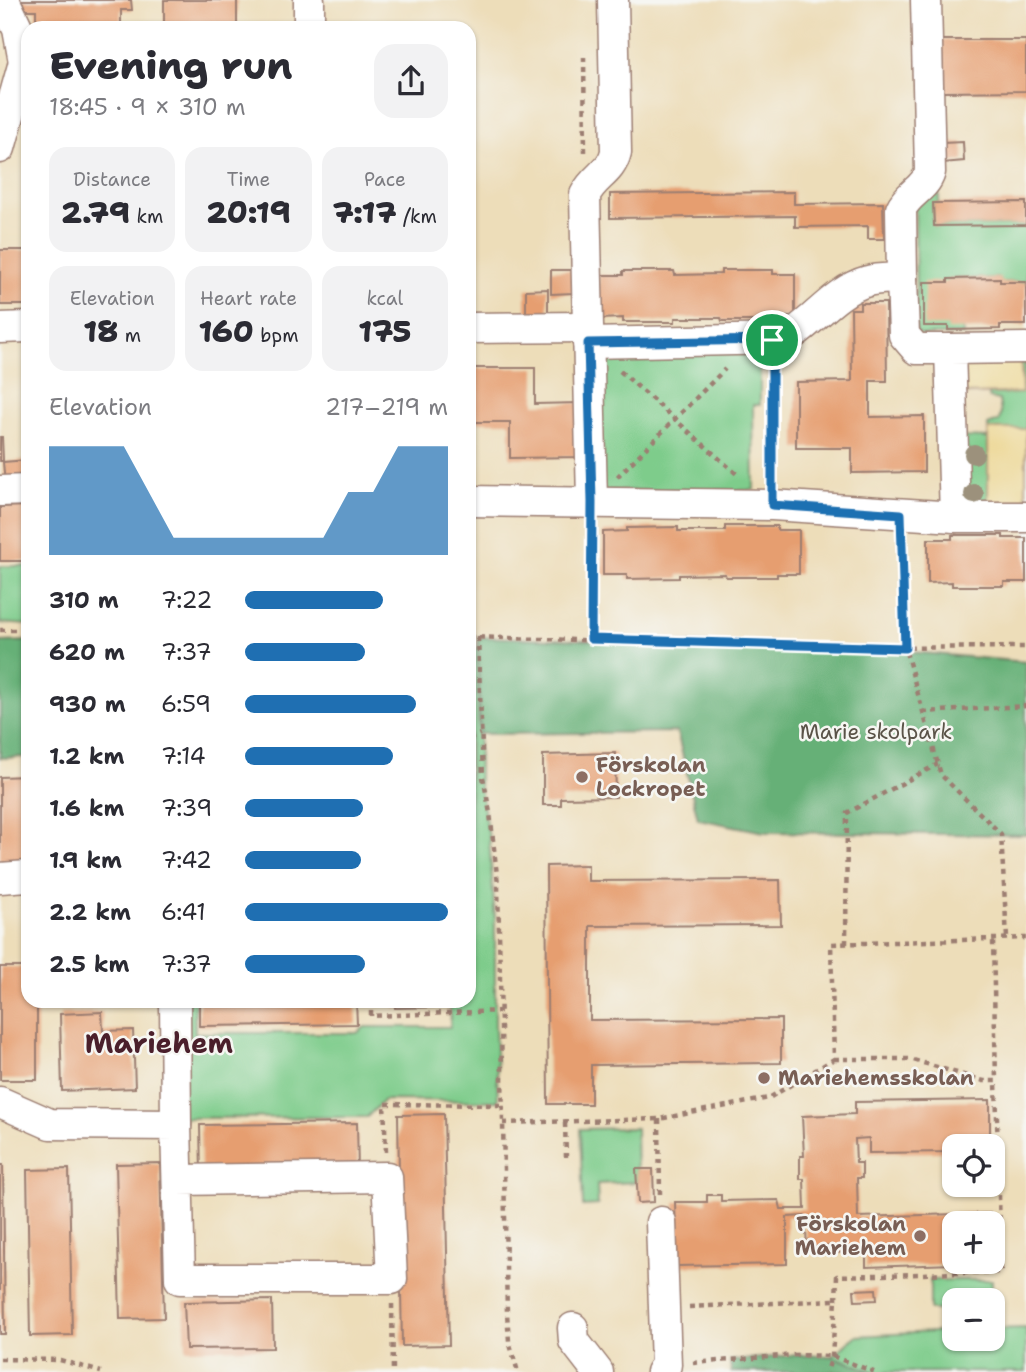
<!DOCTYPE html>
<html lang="en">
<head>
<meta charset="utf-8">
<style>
	body { margin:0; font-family:"Shantell Sans",sans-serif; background:#f2f2f3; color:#2b2b33; height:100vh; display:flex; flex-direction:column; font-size:26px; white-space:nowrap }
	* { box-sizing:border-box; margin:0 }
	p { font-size:23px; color:#7c7c81 }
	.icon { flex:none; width:38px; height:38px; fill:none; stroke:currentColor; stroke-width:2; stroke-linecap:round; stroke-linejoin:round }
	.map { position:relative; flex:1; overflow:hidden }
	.sheet { position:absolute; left:21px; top:21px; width:455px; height:987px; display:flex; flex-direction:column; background:#fff; border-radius:21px; box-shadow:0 2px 5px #0004 }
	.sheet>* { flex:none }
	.tools { position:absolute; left:942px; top:1134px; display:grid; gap:14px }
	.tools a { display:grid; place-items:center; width:63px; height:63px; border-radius:14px; background:#fff; box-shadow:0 2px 5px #0004; font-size:35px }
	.pin { position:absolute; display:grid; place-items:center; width:60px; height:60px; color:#fff; margin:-30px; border:4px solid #fff; border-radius:50%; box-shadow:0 2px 7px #0007 }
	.round { display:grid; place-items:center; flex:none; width:74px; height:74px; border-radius:21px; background:#f2f2f3 }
	.head { display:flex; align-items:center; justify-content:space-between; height:119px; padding:0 28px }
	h1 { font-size:38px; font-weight:800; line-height:52px }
	.figures { display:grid; grid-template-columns:repeat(3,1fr); gap:10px; height:119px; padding:7px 28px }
	.figures div { display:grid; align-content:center; border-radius:18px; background:#f2f2f3; text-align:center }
	.figures b { font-size:30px; font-weight:800 }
	.figures small { font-size:19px; font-weight:400 }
	.figures p { font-size:19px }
	.chart { height:196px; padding:14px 28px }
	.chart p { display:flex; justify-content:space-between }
	.chart svg { width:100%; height:126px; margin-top:7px; fill:#1f6fb2; opacity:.7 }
	ul { padding:0 28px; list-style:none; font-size:23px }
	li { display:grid; grid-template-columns:112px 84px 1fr; align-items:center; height:52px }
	li i { height:18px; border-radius:9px; background:#1f6fb2 }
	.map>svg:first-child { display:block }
	.green { fill:#7ecc8b; stroke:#64765b; stroke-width:2 }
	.forest { fill:#66b077; stroke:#586851; stroke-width:2 }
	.sand { fill:#eeda9e; stroke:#9c7c64; stroke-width:2 }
	.building { fill:#e69e70 }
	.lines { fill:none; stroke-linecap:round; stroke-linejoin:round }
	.minor-casing { stroke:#9c7e72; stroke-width:33 }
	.path { stroke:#9c7e72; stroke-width:4.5; stroke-dasharray:5 5; stroke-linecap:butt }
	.minor { stroke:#fff; stroke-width:30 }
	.tree { fill:#9c917b }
	.route-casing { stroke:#fff; stroke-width:14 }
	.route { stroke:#1f6fb2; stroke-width:9 }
	.education-dot { fill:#8d6e63; stroke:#f6f6f2; stroke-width:2.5 }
	.labels { text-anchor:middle; stroke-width:5; stroke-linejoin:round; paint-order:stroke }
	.park-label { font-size:21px; fill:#5a5348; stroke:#f6f6f2 }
	.education-label { font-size:21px; font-weight:bold; fill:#785e54; stroke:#f6f6f2; text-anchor:start }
	.district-label { font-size:28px; font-weight:bold; fill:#4a1f2b; stroke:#f6f6f2 }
</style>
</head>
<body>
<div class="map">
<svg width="1026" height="1372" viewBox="0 0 1026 1372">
	<rect width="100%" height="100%" fill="#f6f6f2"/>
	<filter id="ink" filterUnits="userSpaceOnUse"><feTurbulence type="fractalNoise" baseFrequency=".0143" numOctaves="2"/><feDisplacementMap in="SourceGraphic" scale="14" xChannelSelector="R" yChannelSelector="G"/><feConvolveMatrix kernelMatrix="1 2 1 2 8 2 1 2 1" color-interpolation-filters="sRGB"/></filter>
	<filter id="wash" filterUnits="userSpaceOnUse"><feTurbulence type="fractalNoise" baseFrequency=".00686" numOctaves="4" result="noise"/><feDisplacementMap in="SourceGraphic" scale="28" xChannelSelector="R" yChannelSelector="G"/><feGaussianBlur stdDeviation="1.57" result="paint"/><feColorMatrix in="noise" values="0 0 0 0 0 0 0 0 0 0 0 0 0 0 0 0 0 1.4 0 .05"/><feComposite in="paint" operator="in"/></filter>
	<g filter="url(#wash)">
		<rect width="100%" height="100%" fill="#edddb9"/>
		<g class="green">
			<polygon points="939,192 939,203 933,204 934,226 1026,225 1026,282 1000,282 999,278 948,279 948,326 963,329 963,335 922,335 916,332 915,199 921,193"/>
			<polygon points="599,342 760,352 760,405 753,405 754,490 600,491"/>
			<polygon points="1022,351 1026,351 1026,429 988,429 988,425 999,421 1001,413 999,400 989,398 989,394 1022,393"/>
			<polygon points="957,437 988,438 989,512 962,514"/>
			<polygon points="0,566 28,566 28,625 0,623"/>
			<polygon points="469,648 478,649 479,783 489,838 495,919 495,1025 498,1101 384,1100 367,1117 181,1118 182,1001 195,1001 195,1033 357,1033 365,1027 450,1027 450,1001 469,1001"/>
			<polygon points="636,1128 637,1182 597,1184 598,1205 583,1206 580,1129"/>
			<polygon points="930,1280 992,1280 992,1310 992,1300 954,1300 954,1310 930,1310"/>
			<polygon points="1026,1328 1026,1372 874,1372 832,1356 856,1336 954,1331 954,1339 992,1339 992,1329"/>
		</g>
		<g class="forest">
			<polygon points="478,637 864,648 1026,662 1026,835 764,832 698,819 677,732 480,734"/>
			<polygon points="28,641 28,757 0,758 0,642"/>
			<polygon points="794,1355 832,1356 874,1372 731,1372 730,1361"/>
		</g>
		<g class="sand">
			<polygon points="1021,357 1022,393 964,394 963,358"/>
			<rect x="988" y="429" width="38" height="83"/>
		</g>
		<g id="blocks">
			<g class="building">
				<polygon points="19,0 131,0 132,10 121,10 121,28 36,28 36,10 24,10 23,3 19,3"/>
				<polygon points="164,0 237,0 237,28 173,28 173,24 164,24"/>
				<polygon points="942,40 1026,40 1026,91 942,92"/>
				<polygon points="963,142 964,161 943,163 942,143"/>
				<polygon points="794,192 794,204 883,203 884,239 868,239 868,226 795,227 795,216 610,218 610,194"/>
				<polygon points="1026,202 1026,225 934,226 933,203"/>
				<rect x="0" y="250" width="28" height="55"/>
				<polygon points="551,270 574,270 574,293 551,294"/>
				<polygon points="721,270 773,270 773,274 795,274 795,317 773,317 773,321 722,321 721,318 675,318 675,322 623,322 623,318 599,319 599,275 623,275 623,271 674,271 675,275 721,274"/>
				<polygon points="1000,278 1000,282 1026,282 1026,325 1000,325 1000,329 948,330 948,326 924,326 924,282 948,282 948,279"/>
				<polygon points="548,289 548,314 526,314 526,290"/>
				<polygon points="860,303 886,303 887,381 870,381 870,417 924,416 924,472 852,473 852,448 796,448 796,382 852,381 851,309 860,309"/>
				<polygon points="469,368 535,368 535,404 580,403 580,457 510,458 510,422 469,422"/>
				<polygon points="0,437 2,437 3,461 0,461"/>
				<polygon points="28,460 28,482 5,484 3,462"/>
				<polygon points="28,506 28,561 0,561 0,507"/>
				<polygon points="725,526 777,526 777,530 799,530 799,574 777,574 777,577 726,577 725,574 679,575 679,578 627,579 627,575 603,575 603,532 627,531 627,528 678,527 678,531 725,531"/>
				<polygon points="952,535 1003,535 1003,538 1026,538 1026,582 1004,582 1004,586 952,586 952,582 928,583 928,539 952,539"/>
				<polygon points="615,753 616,797 561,798 561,805 543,805 543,755"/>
				<polygon points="28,776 28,867 0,868 0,777"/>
				<polygon points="588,865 588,881 780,880 781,925 590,926 590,1020 781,1019 781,1063 591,1065 591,1104 548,1104 546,866"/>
				<polygon points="0,967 28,967 28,1001 37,1001 37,1080 0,1080"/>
				<polygon points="199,1001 356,1001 357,1024 199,1026"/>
				<polygon points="394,1001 443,1001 443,1007 395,1008"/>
				<polygon points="102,1012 103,1031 133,1030 135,1088 62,1091 60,1014"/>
				<polygon points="990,1100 990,1139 987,1139 987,1145 954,1146 954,1152 869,1153 869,1138 855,1139 856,1163 862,1163 862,1178 857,1178 858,1217 990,1213 991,1223 954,1223 954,1264 866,1267 866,1251 835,1253 835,1246 807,1247 805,1216 787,1217 787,1264 677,1266 675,1202 707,1202 707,1195 721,1195 721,1201 779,1200 781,1209 805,1209 804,1179 800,1179 800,1156 804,1156 802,1116 855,1114 855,1102"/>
				<polygon points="444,1114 449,1345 402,1346 398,1115"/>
				<polygon points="357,1123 358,1171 201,1173 200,1125"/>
				<polygon points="160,1163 164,1318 120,1319 116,1164"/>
				<polygon points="0,1165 3,1165 5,1334 0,1334"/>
				<polygon points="69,1169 72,1335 30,1336 27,1170"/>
				<polygon points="636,1169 653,1169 654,1202 638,1203"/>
				<polygon points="876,1289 877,1300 855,1301 854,1290"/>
				<polygon points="272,1300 273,1348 186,1349 184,1302"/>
			</g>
		</g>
	</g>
	<g filter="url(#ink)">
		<use href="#blocks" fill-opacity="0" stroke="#9c7e72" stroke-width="2"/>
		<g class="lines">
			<defs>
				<g id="minor">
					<polyline points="4,0 18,29 24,62 28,68"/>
					<polyline points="309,0 309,28"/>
					<polyline points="0,148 24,62 28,62"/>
					<polyline points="902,278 904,335 916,349 950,349"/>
					<polyline points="0,328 28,327"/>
					<polyline points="469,328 587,327"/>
					<path d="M 588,343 L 785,339 C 814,322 835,290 868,281 C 878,278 891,279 902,278 L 901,209 C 908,193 925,189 930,172 L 926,0"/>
					<polyline points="0,491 28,490"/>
					<polyline points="469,501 772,505 955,517 1026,517"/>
					<path d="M 592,502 L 585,195 C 594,176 611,173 616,152 L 613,0"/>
					<polyline points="955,517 950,349 1026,348"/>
					<polyline points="0,878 28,876"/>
					<polyline points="175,1001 176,1125"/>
					<polyline points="0,1102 50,1124 176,1125 180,1279 392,1279 387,1177 178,1180"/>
					<polyline points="661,1222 666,1365 661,1372"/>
					<polyline points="573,1328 574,1341 598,1372"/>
				</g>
			</defs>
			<use href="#minor" class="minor-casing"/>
			<g class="path">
				<polyline points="584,57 585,153"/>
				<polyline points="620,371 739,476"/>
				<polyline points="617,477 725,369"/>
				<polyline points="772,479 772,365"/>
				<polyline points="902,540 905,648"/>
				<polyline points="0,630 28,630"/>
				<polyline points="469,637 864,648 1026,647"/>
				<polyline points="478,637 483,777 490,813 498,884 507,1313 509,1341 518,1372"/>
				<polyline points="591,639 592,528"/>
				<polyline points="906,652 941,775 1001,834 1007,938"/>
				<polyline points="923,712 1026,706"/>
				<polyline points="469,738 480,734"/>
				<polyline points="846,944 847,813 938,764"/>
				<polyline points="371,1001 371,1016 501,1011"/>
				<polyline points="834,1059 910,1059 984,1081 996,1081 993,939"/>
				<polyline points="659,1119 660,1196"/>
				<polyline points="503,1123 659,1119 769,1098 834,1059 831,944 1026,938"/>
				<polyline points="565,1123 566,1157"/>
				<polyline points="386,1152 384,1104 503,1105"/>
				<polyline points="836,1300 837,1276 1001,1272 996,1081"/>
				<polyline points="392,1304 393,1372"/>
				<polyline points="689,1307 836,1300 832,1356 827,1372"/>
				<polyline points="0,1359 60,1360 101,1372"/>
				<polyline points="693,1363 794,1355 832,1356 874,1372"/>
			</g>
			<use href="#minor" class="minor"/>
		</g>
		<g class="tree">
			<circle cx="974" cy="454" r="10"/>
			<circle cx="974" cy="494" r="10"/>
		</g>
	</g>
	<g class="lines" filter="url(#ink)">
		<defs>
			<polygon id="route" points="772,340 772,505 901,514 905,648 591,639 592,502 588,343"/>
		</defs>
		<use href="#route" class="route-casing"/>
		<use href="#route" class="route"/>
	</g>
	<g class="education-dot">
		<circle cx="582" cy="777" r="7"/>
		<circle cx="764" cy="1078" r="7"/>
		<circle cx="920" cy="1236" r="7"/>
	</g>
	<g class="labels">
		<g class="park-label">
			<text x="876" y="739">Marie skolpark</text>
		</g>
		<g class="education-label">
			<text x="596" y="772">Förskolan<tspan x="596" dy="24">Lockropet</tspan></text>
			<text x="778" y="1085">Mariehemsskolan</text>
			<text x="906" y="1231" text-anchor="end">Förskolan<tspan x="906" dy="24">Mariehem</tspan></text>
		</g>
		<g class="district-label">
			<text x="159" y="1053">Mariehem</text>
		</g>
	</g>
</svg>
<div class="tools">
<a><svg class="icon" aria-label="locate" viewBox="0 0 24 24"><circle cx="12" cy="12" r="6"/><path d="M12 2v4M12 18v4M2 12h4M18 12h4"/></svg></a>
<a>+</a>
<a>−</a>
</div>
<div class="pin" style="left:772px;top:340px;background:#1e9e55"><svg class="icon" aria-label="arrive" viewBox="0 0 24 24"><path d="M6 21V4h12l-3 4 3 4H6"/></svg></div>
<section class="sheet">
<div class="head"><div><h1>Evening run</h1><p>18:45 · 9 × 310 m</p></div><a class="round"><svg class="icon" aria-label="share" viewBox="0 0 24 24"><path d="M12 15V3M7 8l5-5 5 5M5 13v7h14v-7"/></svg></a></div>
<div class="figures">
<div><p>Distance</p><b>2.79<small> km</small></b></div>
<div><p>Time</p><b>20:19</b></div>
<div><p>Pace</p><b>7:17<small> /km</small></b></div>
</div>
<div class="figures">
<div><p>Elevation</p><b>18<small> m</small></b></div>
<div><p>Heart rate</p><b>160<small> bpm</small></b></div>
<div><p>kcal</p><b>175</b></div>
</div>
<div class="chart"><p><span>Elevation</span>217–219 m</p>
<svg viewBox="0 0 160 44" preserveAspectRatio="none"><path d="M0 44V6L10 6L20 6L30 6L40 22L50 38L60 38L70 38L80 38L90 38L100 38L110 38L120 22L130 22L140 6L150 6L160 6V44z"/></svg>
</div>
<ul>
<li><b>310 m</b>7:22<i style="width:68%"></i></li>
<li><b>620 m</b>7:37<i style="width:59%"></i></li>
<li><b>930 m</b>6:59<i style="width:84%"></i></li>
<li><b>1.2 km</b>7:14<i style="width:73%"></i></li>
<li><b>1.6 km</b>7:39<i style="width:58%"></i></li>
<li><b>1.9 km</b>7:42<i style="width:57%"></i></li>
<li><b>2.2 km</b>6:41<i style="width:100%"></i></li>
<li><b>2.5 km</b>7:37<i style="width:59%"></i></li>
</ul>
</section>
</div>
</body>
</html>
